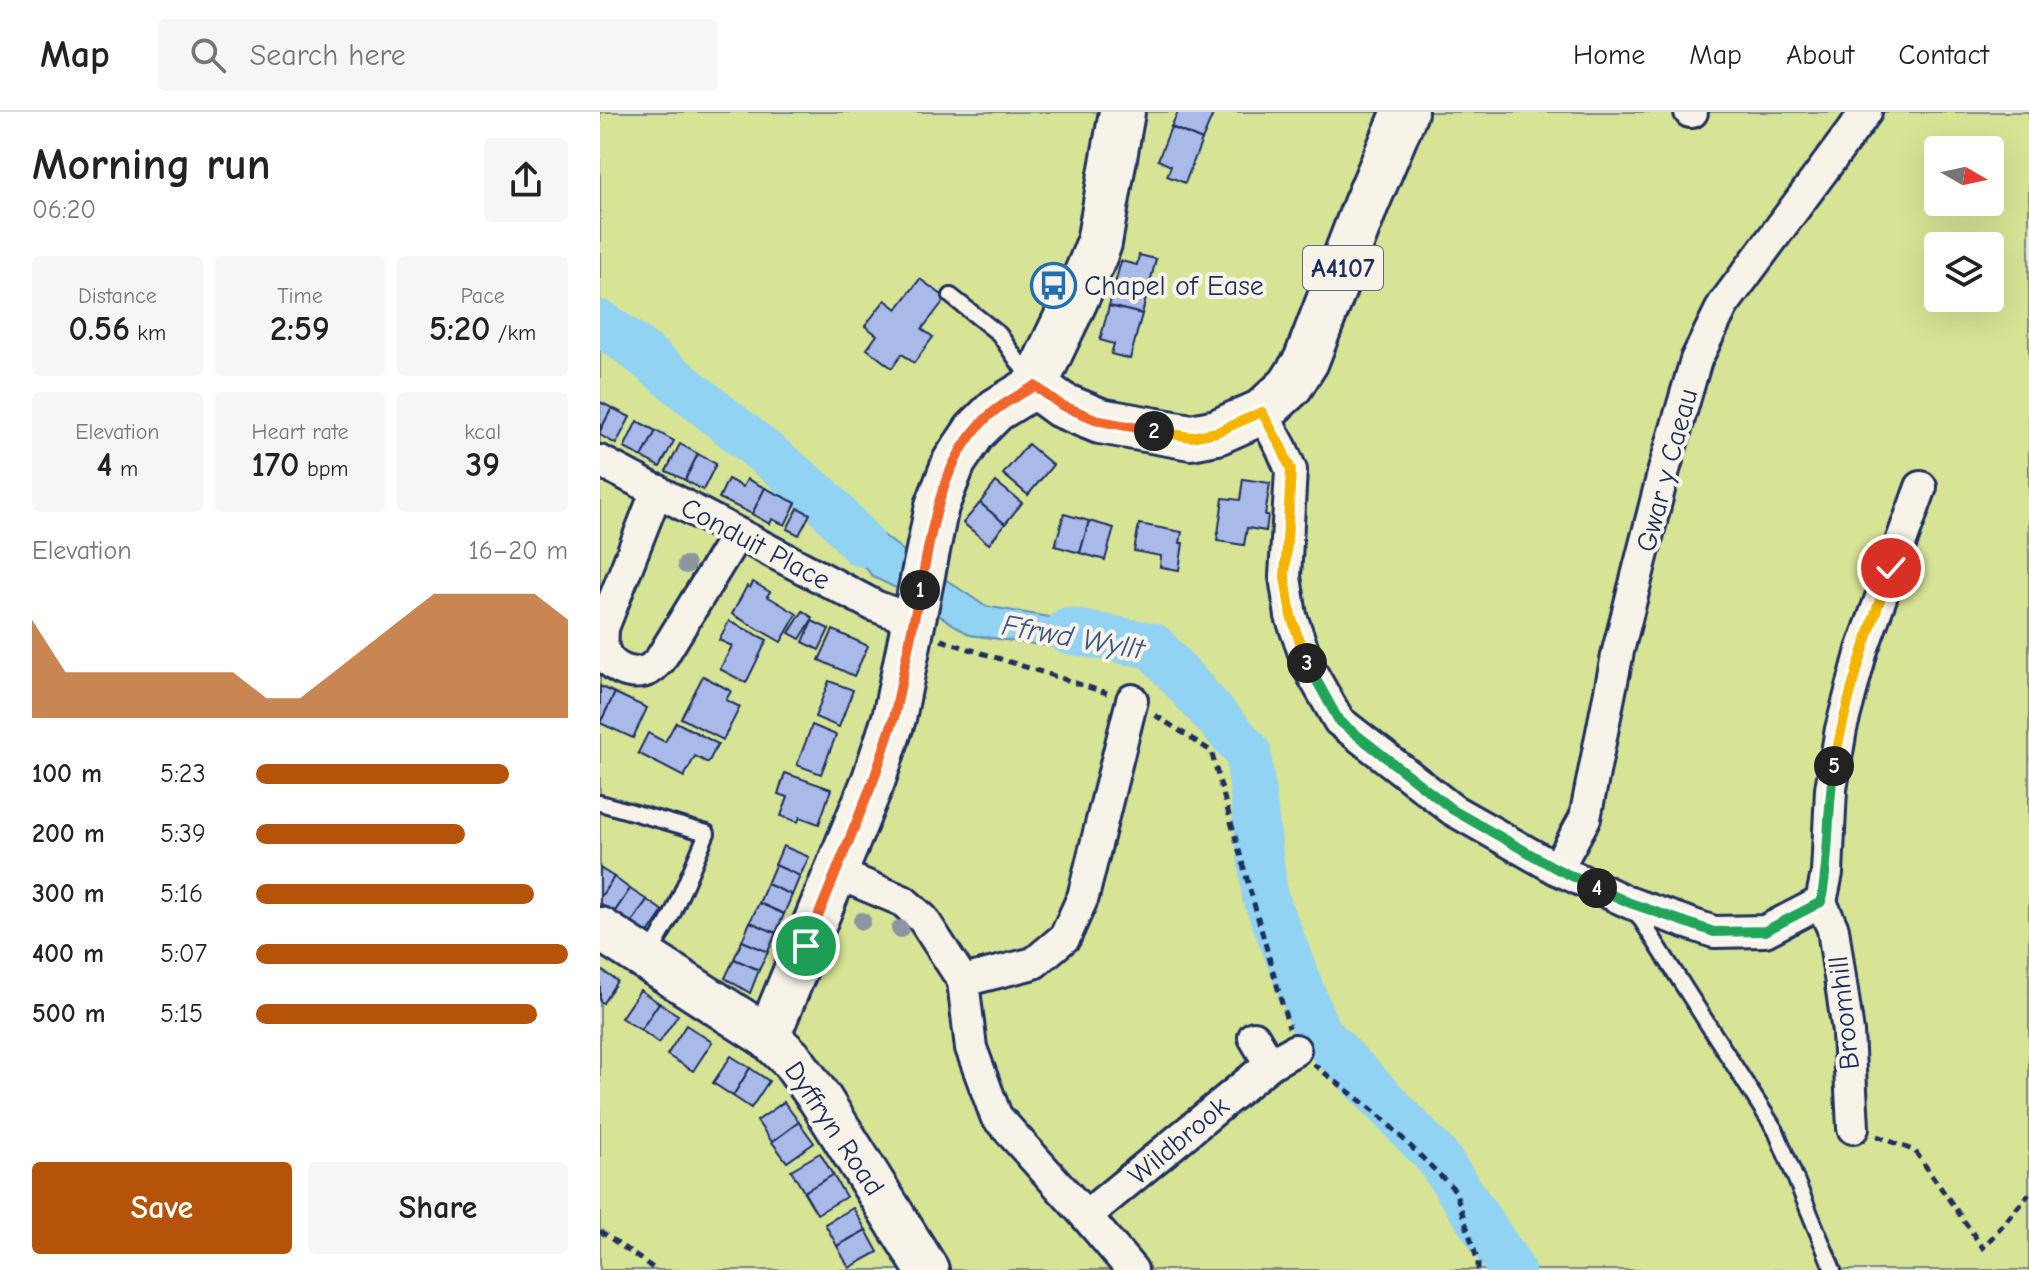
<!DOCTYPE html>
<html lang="en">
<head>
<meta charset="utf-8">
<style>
	body { margin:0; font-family:"Comic Neue",sans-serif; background:#f6f6f6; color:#222; height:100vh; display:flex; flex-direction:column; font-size:30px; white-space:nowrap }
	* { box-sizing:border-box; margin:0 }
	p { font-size:26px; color:#767676 }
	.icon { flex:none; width:44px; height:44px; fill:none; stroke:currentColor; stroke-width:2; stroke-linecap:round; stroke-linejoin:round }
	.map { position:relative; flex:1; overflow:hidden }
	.details { display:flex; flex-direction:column; background:#fff; width:600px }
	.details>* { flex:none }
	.needle { width:52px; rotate:99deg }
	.buttons { position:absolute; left:1324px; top:24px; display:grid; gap:16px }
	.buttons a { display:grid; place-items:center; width:80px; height:80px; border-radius:8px; background:#fff; box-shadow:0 8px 32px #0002; font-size:40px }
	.pin { position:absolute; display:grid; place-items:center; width:68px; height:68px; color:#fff; margin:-34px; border:4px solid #fff; border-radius:50%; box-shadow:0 2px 8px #0007 }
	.km { position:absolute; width:40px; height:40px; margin:-20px; border-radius:50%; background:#222; color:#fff; font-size:22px; line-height:40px; text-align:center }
	.round { display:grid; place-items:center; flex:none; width:84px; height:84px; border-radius:8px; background:#f6f6f6 }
	.headline { display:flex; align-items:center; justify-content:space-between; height:136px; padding:0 32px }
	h1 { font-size:44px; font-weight:700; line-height:60px }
	.figures { display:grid; grid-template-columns:repeat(3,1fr); gap:12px; height:136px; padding:8px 32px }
	.figures div { display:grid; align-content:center; border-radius:8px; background:#f6f6f6; text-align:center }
	.figures b { font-size:34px; font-weight:700 }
	.figures small { font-size:22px; font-weight:400 }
	.figures p { font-size:22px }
	.chart { height:224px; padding:16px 32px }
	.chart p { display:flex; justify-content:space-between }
	.chart svg { width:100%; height:144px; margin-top:8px; fill:#b45309; opacity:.7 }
	.action { display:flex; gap:16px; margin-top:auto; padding:16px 32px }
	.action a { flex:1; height:92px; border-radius:8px; background:#b45309; color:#fff; font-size:32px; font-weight:700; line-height:92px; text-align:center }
	.action a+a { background:#f6f6f6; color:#222 }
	ul { padding:0 32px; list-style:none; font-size:26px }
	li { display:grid; grid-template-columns:128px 96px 1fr; align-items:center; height:60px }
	li i { height:20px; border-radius:10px; background:#b45309 }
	header { display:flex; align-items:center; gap:48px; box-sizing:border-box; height:112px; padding:0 40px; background:#fff; border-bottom:2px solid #e0e0e0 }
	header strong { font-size:38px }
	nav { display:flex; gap:44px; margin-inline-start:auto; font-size:28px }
	.search { width:560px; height:72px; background:#f6f6f6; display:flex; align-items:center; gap:20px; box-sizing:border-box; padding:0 28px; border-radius:8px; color:#767676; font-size:30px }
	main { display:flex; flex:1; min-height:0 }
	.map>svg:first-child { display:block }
	.green { fill:#d7e395; stroke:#79897a; stroke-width:2; fill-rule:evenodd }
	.water { fill:#92d2f3; stroke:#6291b7; stroke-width:2 }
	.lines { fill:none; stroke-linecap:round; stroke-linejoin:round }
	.river { stroke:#92d2f3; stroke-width:46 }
	.building { fill:#a9bae9; stroke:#1b2f5e; stroke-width:2 }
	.lane-casing { stroke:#1b2f5e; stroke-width:20 }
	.street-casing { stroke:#1b2f5e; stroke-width:36 }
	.secondary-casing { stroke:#1b2f5e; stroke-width:48 }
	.primary-casing { stroke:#1b2f5e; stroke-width:50 }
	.path { stroke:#1b2f5e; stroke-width:5; stroke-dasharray:8 6; stroke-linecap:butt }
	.lane { stroke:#f7f3e8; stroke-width:14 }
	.street { stroke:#f7f3e8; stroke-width:30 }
	.secondary { stroke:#f7f3e8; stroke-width:42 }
	.primary { stroke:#f7f3e8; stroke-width:44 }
	.tree { fill:#8c96a2 }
	.split-1-casing { stroke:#fff; stroke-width:16 }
	.split-2-casing { stroke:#fff; stroke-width:16 }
	.split-3-casing { stroke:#fff; stroke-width:16 }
	.split-4-casing { stroke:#fff; stroke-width:16 }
	.split-5-casing { stroke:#fff; stroke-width:16 }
	.split-6-casing { stroke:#fff; stroke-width:16 }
	.split-1 { stroke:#f0652b; stroke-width:10 }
	.split-2 { stroke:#f0652b; stroke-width:10 }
	.split-3 { stroke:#f5b400; stroke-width:10 }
	.split-4 { stroke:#22a559; stroke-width:10 }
	.split-5 { stroke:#22a559; stroke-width:10 }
	.split-6 { stroke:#f5b400; stroke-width:10 }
	.labels { text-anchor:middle; stroke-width:8; stroke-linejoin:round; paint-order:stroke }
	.shield { fill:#f7f3e8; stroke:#5d6a87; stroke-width:2 }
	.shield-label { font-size:26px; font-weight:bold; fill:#1b2f5e }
	.poi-label { font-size:28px; fill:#1b2f5e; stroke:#f7f3e8; text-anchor:start }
	.street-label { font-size:28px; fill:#1b2f5e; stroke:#f7f3e8 }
	.water-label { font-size:30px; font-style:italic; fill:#395883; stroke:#f7f3e8 }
</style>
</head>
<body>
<header>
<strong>Map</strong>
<div class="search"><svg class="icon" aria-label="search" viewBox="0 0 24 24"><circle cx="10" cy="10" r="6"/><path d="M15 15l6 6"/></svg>Search here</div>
<nav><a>Home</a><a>Map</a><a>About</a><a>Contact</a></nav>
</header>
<main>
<section class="details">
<div class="headline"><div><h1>Morning run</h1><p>06:20</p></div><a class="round"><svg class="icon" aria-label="share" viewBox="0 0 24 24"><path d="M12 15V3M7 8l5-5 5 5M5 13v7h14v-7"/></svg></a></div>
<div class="figures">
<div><p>Distance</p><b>0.56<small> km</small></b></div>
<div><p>Time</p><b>2:59</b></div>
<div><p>Pace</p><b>5:20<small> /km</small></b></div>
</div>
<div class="figures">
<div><p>Elevation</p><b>4<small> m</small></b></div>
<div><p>Heart rate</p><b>170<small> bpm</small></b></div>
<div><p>kcal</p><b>39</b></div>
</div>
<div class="chart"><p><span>Elevation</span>16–20 m</p>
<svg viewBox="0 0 160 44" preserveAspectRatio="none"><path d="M0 44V14L10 30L20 30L30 30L40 30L50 30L60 30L70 38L80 38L90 30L100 22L110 14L120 6L130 6L140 6L150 6L160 14V44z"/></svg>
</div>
<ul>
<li><b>100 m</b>5:23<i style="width:81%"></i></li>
<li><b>200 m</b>5:39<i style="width:67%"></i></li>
<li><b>300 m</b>5:16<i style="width:89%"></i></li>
<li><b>400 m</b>5:07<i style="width:100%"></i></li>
<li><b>500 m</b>5:15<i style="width:90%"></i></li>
</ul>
<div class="action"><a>Save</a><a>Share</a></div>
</section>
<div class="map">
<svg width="1429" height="1158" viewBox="0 0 1429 1158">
	<rect width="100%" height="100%" fill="#e7e8e8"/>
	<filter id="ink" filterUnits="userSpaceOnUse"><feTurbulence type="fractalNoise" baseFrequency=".0125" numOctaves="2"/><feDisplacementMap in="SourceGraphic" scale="16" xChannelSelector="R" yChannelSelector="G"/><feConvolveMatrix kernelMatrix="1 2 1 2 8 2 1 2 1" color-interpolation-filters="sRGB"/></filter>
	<g filter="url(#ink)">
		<path class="green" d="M 0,0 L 1429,0 L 1429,1158 L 0,1158 ZM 1338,38 L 1390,38 L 1390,90 L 1338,90 ZM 1338,134 L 1390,134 L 1390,186 L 1338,186 Z"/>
		<polygon class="water" points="233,376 277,418 305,440 385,494 531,519 526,545 370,523 298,477 273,465 214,392"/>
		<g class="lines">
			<g class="river">
				<polyline points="0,211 31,232 221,386 262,432"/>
				<polyline points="468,519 553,534 648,640 665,784 717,919 838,1046 912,1158"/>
			</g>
		</g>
		<g class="building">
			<polygon points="578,0 614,0 602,28 571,15"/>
			<polygon points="571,15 602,28 585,71 567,64 571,54 558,48"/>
			<polygon points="539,143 556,147 542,202 509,194 521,149 537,153"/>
			<polygon points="320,167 346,186 322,217 333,225 314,251 302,242 292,256 267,237 277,223 265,214 285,188 297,197"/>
			<polygon points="509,194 542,202 530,247 511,242 514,232 500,228"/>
			<polygon points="0,290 12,296 0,319"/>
			<polygon points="12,296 30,305 16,332 0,323 0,319"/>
			<polygon points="37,309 56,319 42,345 24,336"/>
			<polygon points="56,319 74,329 60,355 42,345"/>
			<polygon points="80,332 98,342 85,368 66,359"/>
			<polygon points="428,332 453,353 428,383 403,362"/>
			<polygon points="98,342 116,352 103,378 85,368"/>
			<polygon points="128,367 143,375 147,367 165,376 152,402 119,386"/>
			<polygon points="643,367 670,371 665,403 668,403 666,419 647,416 644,433 617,429 623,386 640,388"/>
			<polygon points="396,370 422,391 405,412 380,391"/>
			<polygon points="165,376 196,391 185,413 172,407 170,412 152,402"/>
			<polygon points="380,391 405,412 389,432 363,411"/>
			<polygon points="198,396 210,402 199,423 187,417"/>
			<polygon points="464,402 489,409 480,441 455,434"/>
			<polygon points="489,409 514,416 505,448 480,441"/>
			<polygon points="539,412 582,420 580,431 583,431 579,458 560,455 561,444 534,439"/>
			<polygon points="153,470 170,480 167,484 197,502 181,530 132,502 147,474 150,476"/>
			<polygon points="203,499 213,506 200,527 189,521"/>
			<polygon points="129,509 167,528 146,571 120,557 132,534 119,528"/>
			<polygon points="212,509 229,517 219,538 203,530"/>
			<polygon points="233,518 268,534 254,564 219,548"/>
			<polygon points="103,564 131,579 126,588 140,595 123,628 81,606"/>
			<polygon points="229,569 253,578 239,615 215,605"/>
			<polygon points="0,574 15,581 0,611"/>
			<polygon points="15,581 47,596 33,626 0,611"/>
			<polygon points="76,610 118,632 108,651 95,644 84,665 38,641 48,621 65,630"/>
			<polygon points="212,613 236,623 221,662 197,653"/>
			<polygon points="185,661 231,677 219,712 200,705 198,710 181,704 188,685 178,682"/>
			<polygon points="183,734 209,745 200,764 175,753"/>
			<polygon points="175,753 200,764 192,783 167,772"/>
			<polygon points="0,756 14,765 0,786"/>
			<polygon points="14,765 30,777 14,801 0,791 0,786"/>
			<polygon points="167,772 192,783 184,802 159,791"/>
			<polygon points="30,777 47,788 31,812 14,801"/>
			<polygon points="47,788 63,799 47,823 31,812"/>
			<polygon points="159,791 184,802 176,821 150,810"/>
			<polygon points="150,810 176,821 168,840 142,829"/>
			<polygon points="142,829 168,840 159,858 134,847"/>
			<polygon points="134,847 159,858 150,881 125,866"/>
			<polygon points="0,857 17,869 3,891 0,889"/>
			<polygon points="40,878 59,891 41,918 21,906"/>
			<polygon points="59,891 78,903 59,931 41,918"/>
			<polygon points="86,913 112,930 93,959 67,943"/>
			<polygon points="131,944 150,956 133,984 113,971"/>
			<polygon points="150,956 169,969 151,996 133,984"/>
			<polygon points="184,990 199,1010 172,1030 157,1009"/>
			<polygon points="199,1010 214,1031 187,1050 172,1030"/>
			<polygon points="220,1041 233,1063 204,1080 191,1058"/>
			<polygon points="233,1063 246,1085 217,1102 204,1080"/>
			<polygon points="253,1096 266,1118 237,1134 225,1112"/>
			<polygon points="266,1118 278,1140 249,1156 237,1134"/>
		</g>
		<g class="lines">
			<defs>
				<g id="lane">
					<polyline points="351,184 399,222 430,267"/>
					<polyline points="0,691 107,721 72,803 49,844"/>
					<polyline points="1033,795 1176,1019 1233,1158"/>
				</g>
				<g id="street">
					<polyline points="1090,0 1092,0"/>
					<polyline points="662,300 682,337 691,358 685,465 691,504 710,558 739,609 853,698 957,757 1030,791 1114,820 1165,819 1221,790"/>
					<polyline points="0,349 275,494 315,509"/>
					<path d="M 57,378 L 3,516 C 3,522 2,530 3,535 C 7,555 32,567 50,557 C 54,555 56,551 60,548 L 137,422"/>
					<polyline points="957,757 985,706 1018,539 1064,358 1096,248 1123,193 1266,0"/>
					<polyline points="236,761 303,789 323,807 363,869 371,936 396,1004 486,1104 532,1158"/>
					<polyline points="363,869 434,851 465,825 483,785 532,588"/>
					<polyline points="654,925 670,952"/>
					<polyline points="1253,1016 1248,920 1233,817 1221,790 1227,761 1231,677 1241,617 1262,538 1321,375"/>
					<polyline points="486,1104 670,952 695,938"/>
				</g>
				<g id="secondary">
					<polyline points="0,817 168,925 192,948 220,987 327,1158"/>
					<polyline points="168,925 274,667 294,606 337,394 354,350 375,319 396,298 435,274"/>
				</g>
				<path id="primary" d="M 522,0 L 499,131 C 482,180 455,226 435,274 L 461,293 L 500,309 L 591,325 L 617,320 L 662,300 L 690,274 L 706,249 L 766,92 L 805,0"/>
			</defs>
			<use href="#lane" class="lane-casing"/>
			<use href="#street" class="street-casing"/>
			<use href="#secondary" class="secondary-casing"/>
			<use href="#primary" class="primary-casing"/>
			<g class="path">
				<polyline points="341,528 507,581"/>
				<polyline points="555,603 611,639 689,916"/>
				<polyline points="713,952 779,1003 855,1078 878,1150 878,1158"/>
				<polyline points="1277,1024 1315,1039 1383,1136 1429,1082"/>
				<polyline points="0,1119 56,1158"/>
			</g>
			<use href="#lane" class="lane"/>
			<use href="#street" class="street"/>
			<use href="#secondary" class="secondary"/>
			<use href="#primary" class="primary"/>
		</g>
		<g class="tree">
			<circle cx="86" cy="453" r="9"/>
			<circle cx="262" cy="809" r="9"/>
			<circle cx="300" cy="817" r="9"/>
		</g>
	</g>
	<g class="lines" filter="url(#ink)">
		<defs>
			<polyline id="split-1" points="206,834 274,667 294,606 320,478"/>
			<path id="split-2" d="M 320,478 C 333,414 341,340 397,297 C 409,288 422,281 435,274 L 461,293 L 500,309 L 554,319"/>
			<polyline id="split-3" points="554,319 591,325 617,320 662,300 682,337 691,358 685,465 691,504 707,551"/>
			<polyline id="split-4" points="707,551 739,609 853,698 957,757 997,776"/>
			<path id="split-5" d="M 997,776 L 1030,791 L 1114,820 L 1165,819 L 1221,790 C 1230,745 1227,699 1234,654"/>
			<path id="split-6" d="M 1234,654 C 1246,585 1268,522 1291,456"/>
		</defs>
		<use href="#split-1" class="split-1-casing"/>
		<use href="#split-2" class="split-2-casing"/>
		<use href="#split-3" class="split-3-casing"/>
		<use href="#split-4" class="split-4-casing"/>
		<use href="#split-5" class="split-5-casing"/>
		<use href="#split-6" class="split-6-casing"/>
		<use href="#split-1" class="split-1"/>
		<use href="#split-2" class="split-2"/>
		<use href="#split-3" class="split-3"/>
		<use href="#split-4" class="split-4"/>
		<use href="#split-5" class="split-5"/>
		<use href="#split-6" class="split-6"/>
	</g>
	<defs>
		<symbol id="bus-ring" viewBox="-11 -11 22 22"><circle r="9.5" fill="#f7f3e8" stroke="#1f6fb2" stroke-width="1.5"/><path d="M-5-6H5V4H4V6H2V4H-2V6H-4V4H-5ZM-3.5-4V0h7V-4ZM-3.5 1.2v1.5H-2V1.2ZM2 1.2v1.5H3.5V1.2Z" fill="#1f6fb2"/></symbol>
	</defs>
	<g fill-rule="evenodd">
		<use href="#bus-ring" x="428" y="148" width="51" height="51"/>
	</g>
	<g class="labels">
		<rect class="shield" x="703" y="134" width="80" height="44" rx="6"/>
		<g class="shield-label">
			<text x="743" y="165">A4107</text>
		</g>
		<g class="poi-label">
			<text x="484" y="183">Chapel of Ease</text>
		</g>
		<g class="street-label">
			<text transform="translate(1066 358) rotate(-75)" y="10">Gwar y Caeau</text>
			<text transform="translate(156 431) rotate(28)" y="10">Conduit Place</text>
			<text transform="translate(1243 901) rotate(-96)" y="10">Broomhill</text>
			<text transform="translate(235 1016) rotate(56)" y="10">Dyffryn Road</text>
			<text transform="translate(578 1028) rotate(-40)" y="10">Wildbrook</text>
		</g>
		<g class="water-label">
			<text transform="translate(473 525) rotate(10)" y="10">Ffrwd Wyllt</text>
		</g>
	</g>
</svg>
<div class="buttons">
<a><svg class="needle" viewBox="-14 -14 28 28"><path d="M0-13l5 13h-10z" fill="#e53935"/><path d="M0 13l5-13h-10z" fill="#767676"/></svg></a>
<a><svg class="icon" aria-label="layers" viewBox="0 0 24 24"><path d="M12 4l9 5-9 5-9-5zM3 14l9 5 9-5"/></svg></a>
</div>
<div class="pin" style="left:206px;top:834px;background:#1e9e55"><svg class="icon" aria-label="arrive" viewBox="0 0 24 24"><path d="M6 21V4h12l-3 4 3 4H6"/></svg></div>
<div class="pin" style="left:1291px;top:456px;background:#d93025"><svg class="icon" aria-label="check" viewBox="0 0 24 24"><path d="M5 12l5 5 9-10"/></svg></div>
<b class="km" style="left:320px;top:478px">1</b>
<b class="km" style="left:554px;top:319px">2</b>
<b class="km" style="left:707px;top:551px">3</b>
<b class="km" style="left:997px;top:776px">4</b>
<b class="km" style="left:1234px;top:654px">5</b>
</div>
</main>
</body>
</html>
